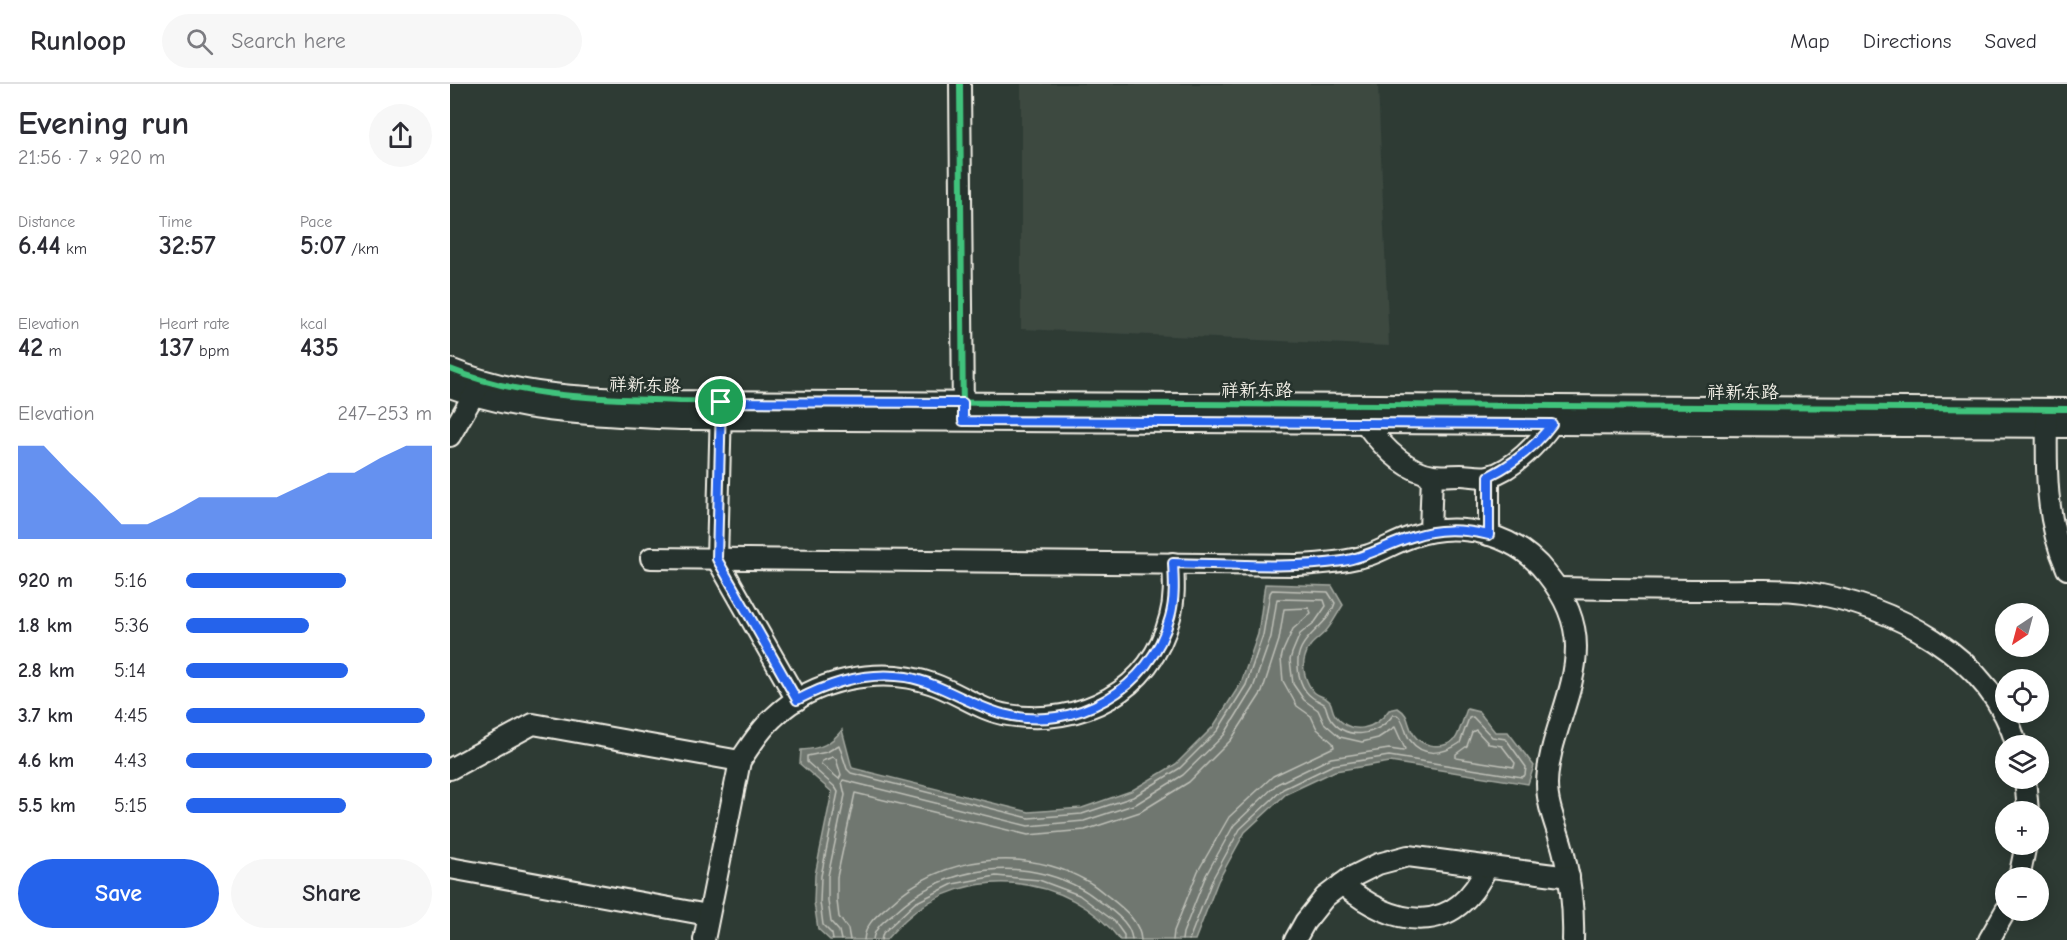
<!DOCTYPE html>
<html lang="en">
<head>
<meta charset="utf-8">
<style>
	body { margin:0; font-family:"Comic Neue","LXGW WenKai TC",sans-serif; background:#f7f7f7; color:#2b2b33; height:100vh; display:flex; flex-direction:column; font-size:22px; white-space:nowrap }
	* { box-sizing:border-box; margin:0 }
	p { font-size:20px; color:#7c7c81 }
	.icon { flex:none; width:33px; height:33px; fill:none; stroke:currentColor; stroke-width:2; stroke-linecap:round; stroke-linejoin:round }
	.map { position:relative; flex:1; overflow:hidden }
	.panel { display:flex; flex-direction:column; background:#fff; width:450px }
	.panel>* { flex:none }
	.needle { width:39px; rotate:216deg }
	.tools { position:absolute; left:1545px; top:519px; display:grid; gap:12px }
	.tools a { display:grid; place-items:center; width:54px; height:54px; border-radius:50%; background:#fff; box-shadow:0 3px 15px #0003; font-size:30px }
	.pin { position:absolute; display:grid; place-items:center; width:51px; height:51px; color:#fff; margin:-26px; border:3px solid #fff; border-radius:50%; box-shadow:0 2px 6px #0007 }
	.round { display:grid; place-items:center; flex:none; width:63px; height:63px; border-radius:32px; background:#f7f7f7 }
	.summary { display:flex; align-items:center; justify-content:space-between; height:102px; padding:0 18px }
	h1 { font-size:33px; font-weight:800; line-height:45px }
	.stats { display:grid; grid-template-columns:repeat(3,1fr); gap:9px; height:102px; padding:6px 18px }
	.stats div { display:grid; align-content:center }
	.stats b { font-size:26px; font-weight:800 }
	.stats small { font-size:16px; font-weight:400 }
	.stats p { font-size:16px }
	.chart { height:168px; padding:12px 18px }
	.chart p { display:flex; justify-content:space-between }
	.chart svg { width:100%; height:108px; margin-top:6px; fill:#2563eb; opacity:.7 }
	.primary-button { display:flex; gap:12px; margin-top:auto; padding:12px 18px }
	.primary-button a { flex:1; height:69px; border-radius:36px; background:#2563eb; color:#fff; font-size:24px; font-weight:800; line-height:69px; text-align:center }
	.primary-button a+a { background:#f7f7f7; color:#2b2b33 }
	ul { padding:0 18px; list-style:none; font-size:20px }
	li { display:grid; grid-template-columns:96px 72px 1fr; align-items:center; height:45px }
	li i { height:15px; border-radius:8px; background:#2563eb }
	header { display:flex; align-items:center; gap:36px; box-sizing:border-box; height:84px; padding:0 30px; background:#fff; border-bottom:2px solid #e1e1e2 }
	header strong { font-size:28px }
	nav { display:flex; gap:33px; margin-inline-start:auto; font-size:21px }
	.search { width:420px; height:54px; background:#f7f7f7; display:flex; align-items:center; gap:15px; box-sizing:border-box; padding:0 21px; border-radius:33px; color:#7c7c81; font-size:22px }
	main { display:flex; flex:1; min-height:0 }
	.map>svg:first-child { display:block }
	.built { fill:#3c4841 }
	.water { fill:#6f7770; stroke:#a4a8a0; stroke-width:1.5 }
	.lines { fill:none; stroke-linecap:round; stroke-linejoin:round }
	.shore { stroke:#bfc0b8; stroke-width:1.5 }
	.minor-casing { stroke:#f4f1e8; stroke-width:24 }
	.minor { stroke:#26332d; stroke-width:20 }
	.cycleway-casing { stroke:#26332d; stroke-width:10 }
	.cycleway { stroke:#40c37c; stroke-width:6 }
	.route-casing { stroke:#fff; stroke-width:12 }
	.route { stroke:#2563eb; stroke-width:8 }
	.labels { text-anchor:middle; stroke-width:5; stroke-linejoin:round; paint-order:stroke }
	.street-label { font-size:18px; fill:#f4f1e8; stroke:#26332d }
</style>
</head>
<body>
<header>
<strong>Runloop</strong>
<div class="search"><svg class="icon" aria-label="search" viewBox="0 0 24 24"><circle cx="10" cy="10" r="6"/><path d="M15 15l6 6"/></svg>Search here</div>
<nav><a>Map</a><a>Directions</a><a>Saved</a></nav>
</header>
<main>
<section class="panel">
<div class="summary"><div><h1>Evening run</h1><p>21:56 · 7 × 920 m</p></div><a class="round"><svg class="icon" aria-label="share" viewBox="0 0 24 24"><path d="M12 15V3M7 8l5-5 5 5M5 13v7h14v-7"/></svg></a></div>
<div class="stats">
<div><p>Distance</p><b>6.44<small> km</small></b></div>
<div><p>Time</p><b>32:57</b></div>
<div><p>Pace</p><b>5:07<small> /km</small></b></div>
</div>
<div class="stats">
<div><p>Elevation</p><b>42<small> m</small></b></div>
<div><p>Heart rate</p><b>137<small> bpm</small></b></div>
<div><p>kcal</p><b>435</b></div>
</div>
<div class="chart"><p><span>Elevation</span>247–253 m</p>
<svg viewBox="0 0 160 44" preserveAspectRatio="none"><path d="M0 44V6L10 6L20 17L30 27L40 38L50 38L60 33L70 27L80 27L90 27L100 27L110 22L120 17L130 17L140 11L150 6L160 6V44z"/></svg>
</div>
<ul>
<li><b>920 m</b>5:16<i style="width:65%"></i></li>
<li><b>1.8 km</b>5:36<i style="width:50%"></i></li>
<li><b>2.8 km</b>5:14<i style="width:66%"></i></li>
<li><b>3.7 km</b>4:45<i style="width:97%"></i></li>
<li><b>4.6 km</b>4:43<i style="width:100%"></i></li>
<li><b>5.5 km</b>5:15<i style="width:65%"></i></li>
</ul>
<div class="primary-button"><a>Save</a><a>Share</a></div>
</section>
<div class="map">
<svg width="1617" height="856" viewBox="0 0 1617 856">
	<rect width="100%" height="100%" fill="#2e3b34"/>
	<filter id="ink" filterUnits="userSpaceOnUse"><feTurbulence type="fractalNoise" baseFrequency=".0167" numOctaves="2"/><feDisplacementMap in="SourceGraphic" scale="12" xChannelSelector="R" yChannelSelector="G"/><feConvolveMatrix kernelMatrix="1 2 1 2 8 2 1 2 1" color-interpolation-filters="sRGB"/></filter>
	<g filter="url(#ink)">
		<polygon class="built" points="571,0 928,0 939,262 571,245"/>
		<path class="water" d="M 815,500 L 882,502 L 893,521 C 887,530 882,541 875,548 C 866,557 858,560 855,573 C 851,584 856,599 864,608 C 868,612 876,613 880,618 C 882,621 882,627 885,631 C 901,653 926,645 939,626 L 948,624 C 961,632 956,640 964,651 C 972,663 994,666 1005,655 C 1009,651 1014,632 1017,625 L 1029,628 L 1045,648 L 1058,648 L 1084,682 L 1078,700 L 940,678 L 885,687 L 836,710 L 795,748 L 768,797 L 745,856 L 670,856 C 620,789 516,779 455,836 C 448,843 441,849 436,856 L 380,856 L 368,845 L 364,818 L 365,791 L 382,708 L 350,680 L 351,666 C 370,665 381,660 392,646 L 402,684 L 579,728 L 632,724 L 681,707 L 726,680 L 763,643 L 791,599 L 808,550 Z"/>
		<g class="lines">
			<g class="shore">
				<polygon points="1026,646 1039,660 1052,662 1065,679 1064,683 1006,674 1006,670 1017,662 1022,648"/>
				<polygon points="383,673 386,675 391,691 389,695 371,680 372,677"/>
				<path d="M 383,856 L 382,850 L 373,841 L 370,818 L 371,792 L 388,708 L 385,703 L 357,678 L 357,672 L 377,668 L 389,661 L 397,685 L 401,689 L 579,734 L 632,730 L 683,713 L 730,684 L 768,646 L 796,601 L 813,551 L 820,509 L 822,506 L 878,508 L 885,519 C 879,542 849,552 848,576 C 847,590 851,606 863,614 C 866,616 872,618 875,621 C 877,625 877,630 880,634 C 896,658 928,652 943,631 L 947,631 C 955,636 954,648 960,656 C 973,674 994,670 1010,659 L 1019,634 L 1023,633 L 1042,653 L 1056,655 L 1076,683 L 1075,691 L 1072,693 L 939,672 L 883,681 L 833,705 L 790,745 L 763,794 L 739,856"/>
				<polyline points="391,856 389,847 381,838 378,817 378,792 395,711 392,698 393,696 578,742 634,737 686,720 733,691 774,651 803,604 821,553 827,515 874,516 876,522 865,538 850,550 842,569 840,576 843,600 854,616 868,626 874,639 890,653 912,658 928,654 945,643 955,665 953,667 939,665 881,674 827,700 784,741 756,791 733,849 732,856"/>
				<polyline points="400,856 398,845 389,833 387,817 387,793 405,709 578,751 635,746 690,728 739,698 781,656 812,608 829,556 834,525 859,524 861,529 843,545 833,567 831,575 833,597 847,622 861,632 867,645 883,659 884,663 823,692 779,733 748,787 724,847 723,856"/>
				<path d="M 414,856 C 415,839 429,830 440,820 C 492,771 574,762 637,797 C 645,801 652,808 659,813 C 673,824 690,837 691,856"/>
				<path d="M 423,856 C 424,843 436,836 445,828 C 495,781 572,772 632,805 C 640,809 647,816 655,821 C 666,830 681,840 682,856"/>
				<polyline points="431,856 433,849 465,819 503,800 546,792 589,796 629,811 664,837 674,851 674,856"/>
			</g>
			<defs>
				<g id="minor">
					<polyline points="510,0 513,331"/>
					<path d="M 0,285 C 74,315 152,314 230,317 L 1617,325"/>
					<path d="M 0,303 C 76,331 151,331 231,335 L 1617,343"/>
					<polyline points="271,323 267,475 347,616"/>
					<path d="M 1597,331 C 1596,384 1595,435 1617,485"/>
					<path d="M 915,339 C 931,361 955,387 983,391 C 992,392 1002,391 1011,391 C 1019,391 1030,394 1039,392 C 1063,386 1088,359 1102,340"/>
					<polyline points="0,352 30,300"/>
					<polyline points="1039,392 1039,451"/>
					<polyline points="980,447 982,391"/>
					<path d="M 201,474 L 847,481 C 871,480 896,478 919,471 C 933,466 946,458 961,453 C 1008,436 1065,449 1096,489 C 1113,510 1126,536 1126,563 C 1126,611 1098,653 1097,700 C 1097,725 1109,747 1114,770 C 1121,799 1124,827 1123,856"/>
					<path d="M 1108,504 C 1163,505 1218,506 1272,506 C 1299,507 1328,504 1354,508 C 1442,521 1540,570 1567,662"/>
					<polyline points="0,685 83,640 290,677"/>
					<polyline points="1575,694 1578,728"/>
					<polyline points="0,784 258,831"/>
					<polyline points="1569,794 1576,760"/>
					<path d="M 892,800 C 945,844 1004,854 1037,783"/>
					<path d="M 254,856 L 290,677 C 300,662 309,647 323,634 C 363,595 430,581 483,600 C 509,609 531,627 558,631 C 631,643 701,607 720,533 C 725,515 724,498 723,479"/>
					<polyline points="845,856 855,838 875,813 900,794 928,780 958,772 1119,793"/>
					<polyline points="1539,856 1556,826"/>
				</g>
			</defs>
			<use href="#minor" class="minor-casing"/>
			<use href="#minor" class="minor"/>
			<defs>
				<g id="cycleway">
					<polyline points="510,0 513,337"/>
					<path d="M 0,285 C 74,315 152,314 230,317 L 1617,325"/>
				</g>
			</defs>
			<use href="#cycleway" class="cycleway-casing"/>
			<use href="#cycleway" class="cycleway"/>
		</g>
	</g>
	<g class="lines" filter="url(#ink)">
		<defs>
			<path id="route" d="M 271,318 L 513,319 L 513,337 L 1102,340 C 1085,363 1065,379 1039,392 L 1039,451 C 1012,445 988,444 962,453 C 938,460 918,473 893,477 C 840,485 777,480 723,479 C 724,498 725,515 720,533 C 701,605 624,649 553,630 C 519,621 491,599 456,593 C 417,587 381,598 347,616 L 267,475 Z"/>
		</defs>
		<use href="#route" class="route-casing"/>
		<use href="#route" class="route"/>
	</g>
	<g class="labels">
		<g class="street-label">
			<text transform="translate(195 301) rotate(2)" y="6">祥新东路</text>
			<text x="807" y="312">祥新东路</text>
			<text x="1293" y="314">祥新东路</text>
		</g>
	</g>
</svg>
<div class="tools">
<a><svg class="needle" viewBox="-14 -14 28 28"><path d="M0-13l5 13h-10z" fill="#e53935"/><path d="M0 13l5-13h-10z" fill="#7c7c81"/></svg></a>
<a><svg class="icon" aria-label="locate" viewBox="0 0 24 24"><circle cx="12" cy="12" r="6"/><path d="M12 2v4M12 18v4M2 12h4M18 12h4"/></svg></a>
<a><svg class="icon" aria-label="layers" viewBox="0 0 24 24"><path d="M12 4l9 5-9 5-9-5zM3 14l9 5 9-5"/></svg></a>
<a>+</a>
<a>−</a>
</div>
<div class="pin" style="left:271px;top:318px;background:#1e9e55"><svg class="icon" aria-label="arrive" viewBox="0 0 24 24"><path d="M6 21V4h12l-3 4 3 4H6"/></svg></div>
</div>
</main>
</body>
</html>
